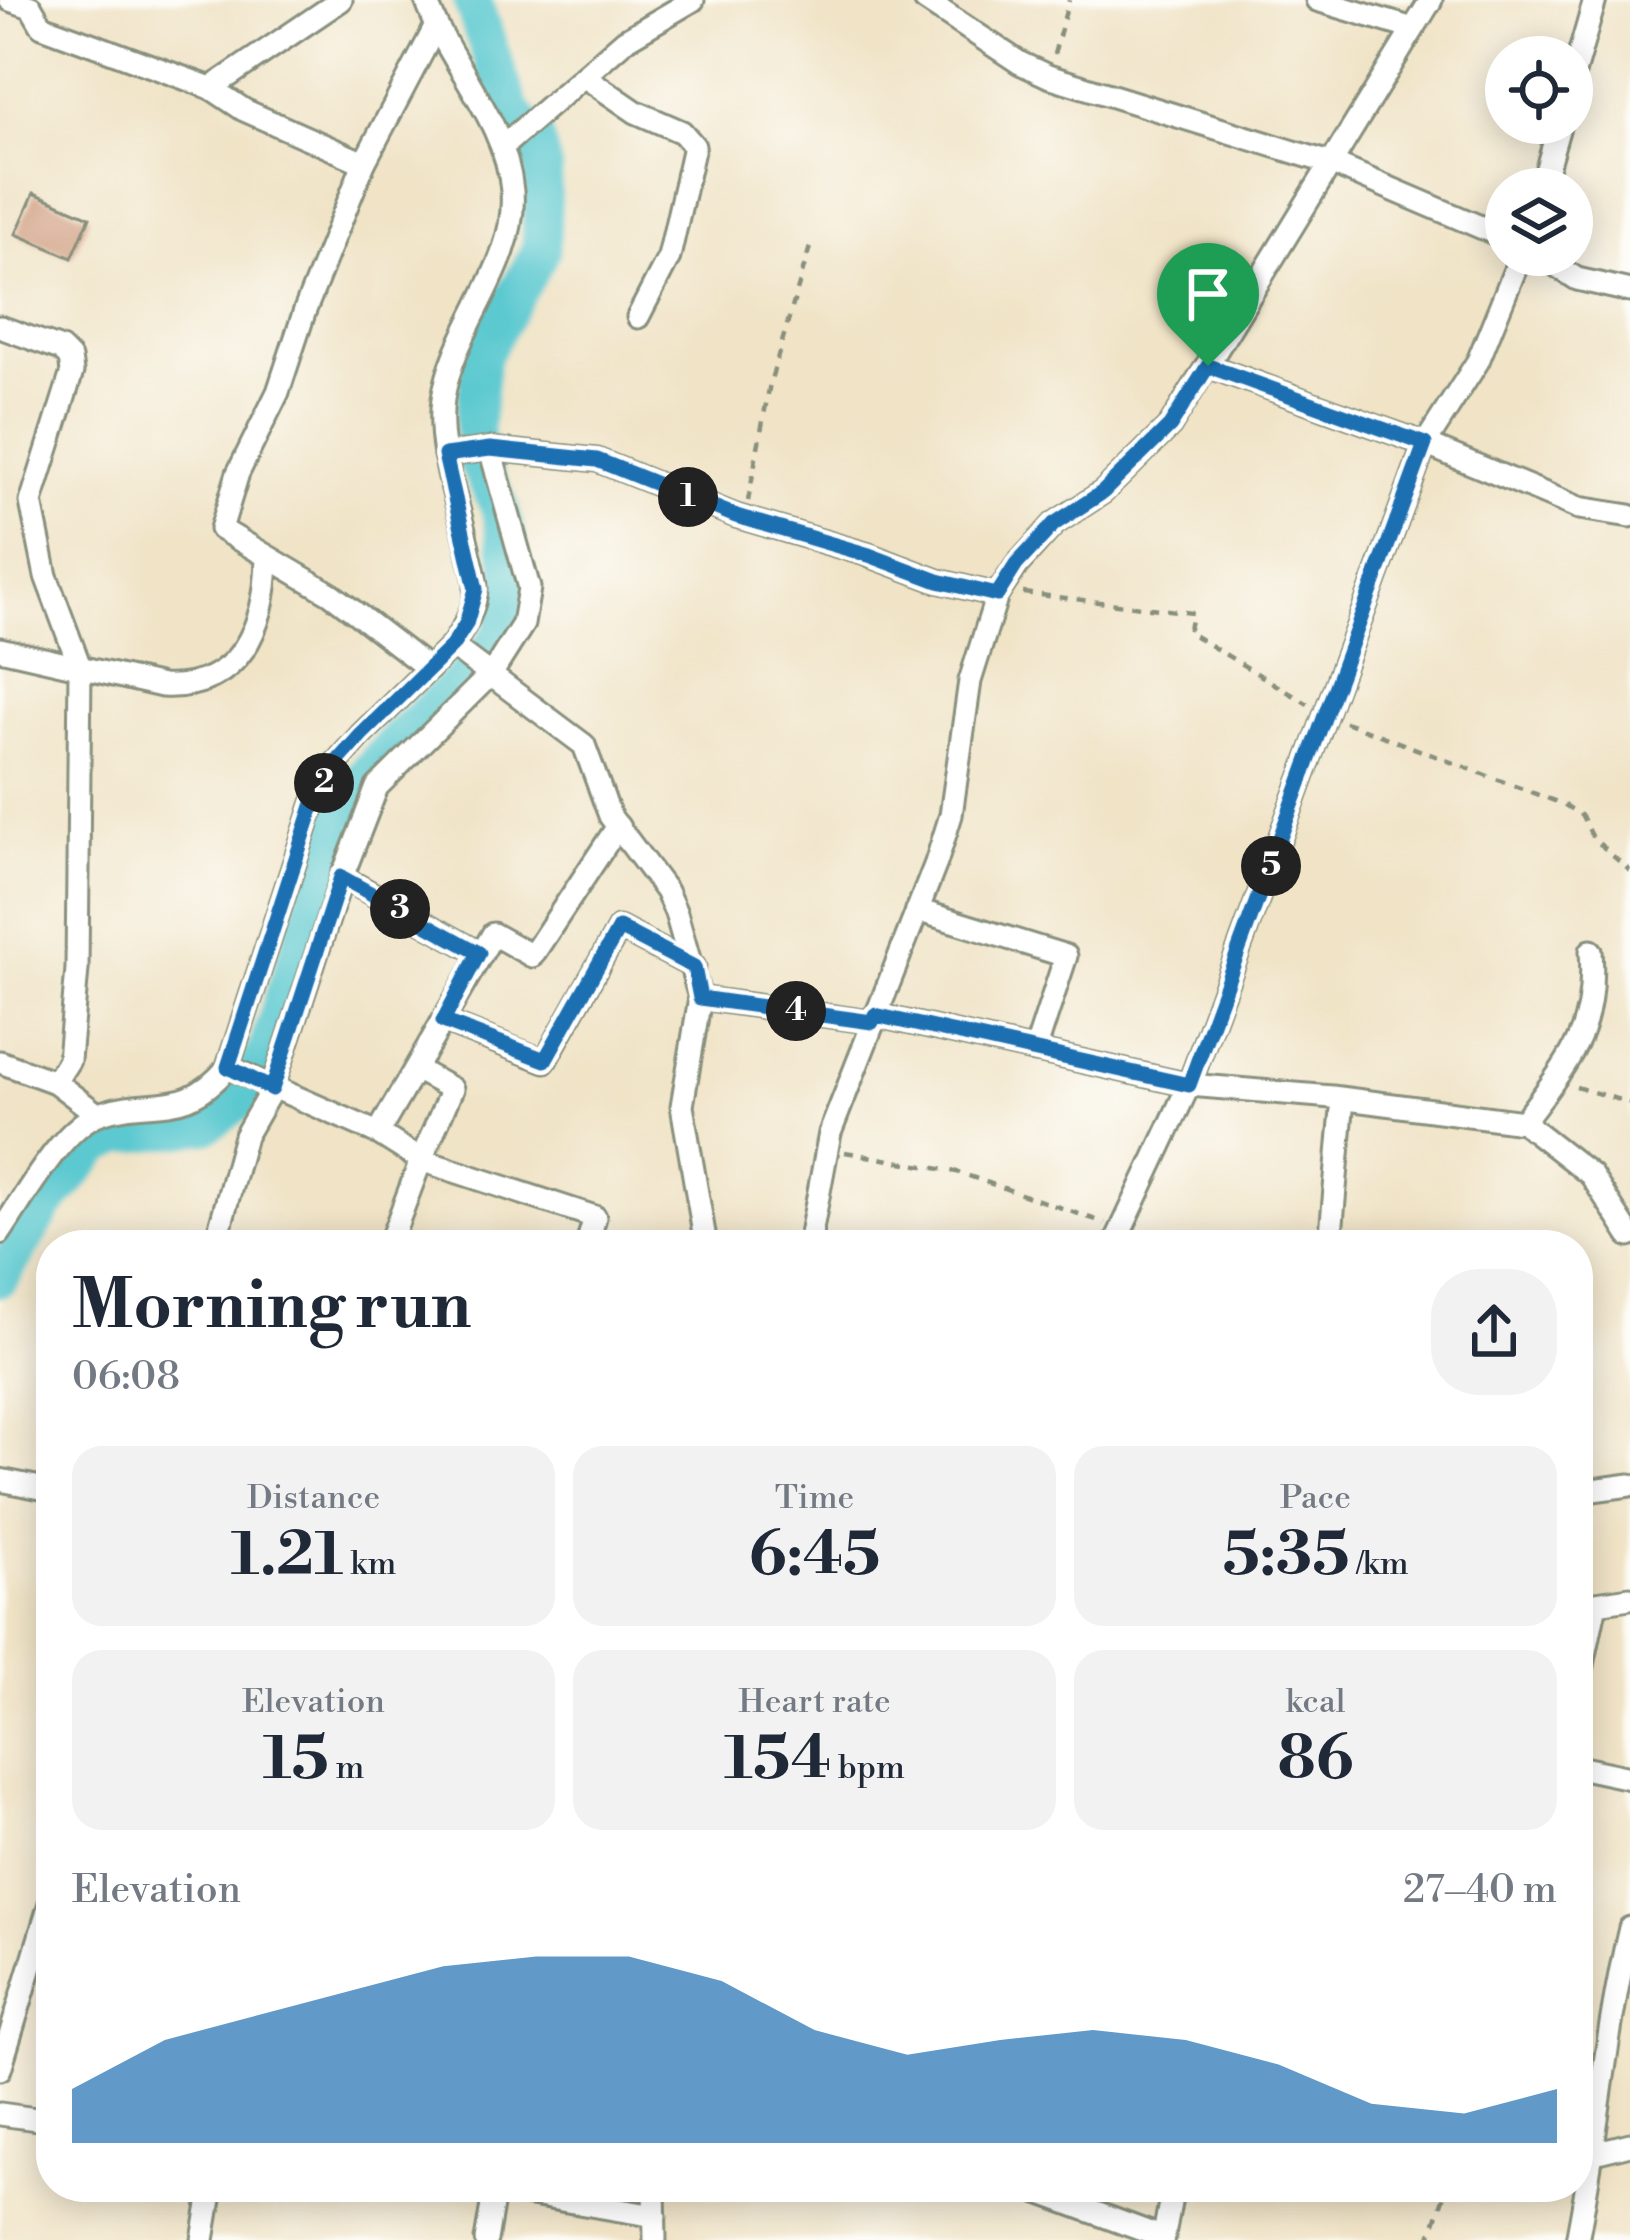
<!DOCTYPE html>
<html lang="en">
<head>
<meta charset="utf-8">
<style>
	body { margin:0; font-family:"Libre Bodoni",serif; background:#f2f2f3; color:#1f2937; height:100vh; display:flex; flex-direction:column; font-size:45px; white-space:nowrap }
	* { box-sizing:border-box; margin:0 }
	p { font-size:39px; color:#747a83 }
	.icon { flex:none; width:66px; height:66px; fill:none; stroke:currentColor; stroke-width:2; stroke-linecap:round; stroke-linejoin:round }
	.map { position:relative; flex:1; overflow:hidden }
	.panel { position:absolute; left:36px; top:1230px; width:1557px; height:972px; display:flex; flex-direction:column; background:#fff; border-radius:48px; box-shadow:0 6px 30px #0003 }
	.panel>* { flex:none }
	.tools { position:absolute; left:1485px; top:36px; display:grid; gap:24px }
	.tools a { display:grid; place-items:center; width:108px; height:108px; border-radius:50%; background:#fff; box-shadow:0 6px 30px #0003; font-size:60px }
	.pin { position:absolute; display:grid; place-items:center; width:102px; height:102px; color:#fff; margin:-123px -51px; border-radius:50% 50% 50% 0; rotate:-45deg; box-shadow:0 0 12px #0007 }
	.pin .icon { rotate:45deg }
	.km { position:absolute; width:60px; height:60px; margin:-30px; border-radius:50%; background:#222; color:#fff; font-size:33px; line-height:60px; text-align:center }
	.round { display:grid; place-items:center; flex:none; width:126px; height:126px; border-radius:48px; background:#f2f2f3 }
	.overview { display:flex; align-items:center; justify-content:space-between; height:204px; padding:0 36px }
	h1 { font-size:66px; font-weight:800; line-height:90px }
	.metrics { display:grid; grid-template-columns:repeat(3,1fr); gap:18px; height:204px; padding:12px 36px }
	.metrics div { display:grid; align-content:center; border-radius:30px; background:#f2f2f3; text-align:center }
	.metrics b { font-size:60px; font-weight:800 }
	.metrics small { font-size:33px; font-weight:400 }
	.metrics p { font-size:33px }
	.chart { height:336px; padding:24px 36px }
	.chart p { display:flex; justify-content:space-between }
	.chart svg { width:100%; height:216px; margin-top:12px; fill:#1f6fb2; opacity:.7 }
	.map>svg:first-child { display:block }
	.lines { fill:none; stroke-linecap:round; stroke-linejoin:round }
	.river { stroke:#5cc9d0; stroke-width:39 }
	.building { fill:#ce9a7c }
	.minor-casing { stroke:#88907d; stroke-width:27 }
	.path { stroke:#88907d; stroke-width:4.5; stroke-dasharray:9 9; stroke-linecap:butt }
	.minor { stroke:#fff; stroke-width:21 }
	.route-casing { stroke:#fff; stroke-width:24 }
	.route { stroke:#1f6fb2; stroke-width:15 }
</style>
</head>
<body>
<div class="map">
<svg width="1630" height="2240" viewBox="0 0 1630 2240">
	<rect width="100%" height="100%" fill="#fdfcf7"/>
	<filter id="ink" filterUnits="userSpaceOnUse"><feTurbulence type="fractalNoise" baseFrequency=".00833" numOctaves="2"/><feDisplacementMap in="SourceGraphic" scale="24" xChannelSelector="R" yChannelSelector="G"/><feConvolveMatrix kernelMatrix="1 2 1 2 8 2 1 2 1" color-interpolation-filters="sRGB"/></filter>
	<filter id="wash" filterUnits="userSpaceOnUse"><feTurbulence type="fractalNoise" baseFrequency=".004" numOctaves="4" result="noise"/><feDisplacementMap in="SourceGraphic" scale="48" xChannelSelector="R" yChannelSelector="G"/><feGaussianBlur stdDeviation="2.7" result="paint"/><feColorMatrix in="noise" values="0 0 0 0 0 0 0 0 0 0 0 0 0 0 0 0 0 1.4 0 .05"/><feComposite in="paint" operator="in"/></filter>
	<g filter="url(#wash)">
		<rect width="100%" height="100%" fill="#f0e3c6"/>
		<g class="lines">
			<polyline class="river" points="0,1278 46,1204 97,1145 120,1135 205,1125 240,1101 268,1047 349,794 397,740 480,664 504,631 514,577 500,508 476,459 474,427 481,356 541,250 543,169 534,136 511,112 472,0"/>
		</g>
		<g id="blocks">
			<polygon class="building" points="34,193 90,217 72,258 16,234"/>
		</g>
	</g>
	<g filter="url(#ink)">
		<use href="#blocks" fill-opacity="0" stroke="#88907d" stroke-width="3"/>
		<g class="lines">
			<defs>
				<g id="minor">
					<polyline points="10,0 31,7 42,26 211,88 244,110 364,163"/>
					<polyline points="925,0 1020,63 1048,76 1333,164 1506,238"/>
					<polyline points="1317,0 1413,29"/>
					<polyline points="585,77 636,112 682,132 694,146 669,257 638,317"/>
					<polyline points="1572,80 1595,0"/>
					<polyline points="211,88 341,0"/>
					<polyline points="502,147 625,40 693,0"/>
					<polyline points="1541,189 1560,123"/>
					<polyline points="1540,255 1577,279 1630,291"/>
					<polyline points="0,327 61,349 70,358 72,372 31,502 46,576 80,667 77,969 69,1060 55,1082 0,1062"/>
					<polyline points="1208,366 1425,444 1579,508 1630,516"/>
					<polyline points="445,455 490,449 597,460 736,516 869,555 938,581 997,595"/>
					<polyline points="452,646 584,745 610,816 666,891 676,913 700,998 872,1022"/>
					<path d="M 0,649 L 162,686 C 240,690 266,627 267,558"/>
					<polyline points="429,669 331,594 221,529 238,473 278,392 305,310 364,163 436,26"/>
					<polyline points="342,877 479,953"/>
					<polyline points="917,910 1066,956 1035,1051"/>
					<polyline points="700,998 682,1106 706,1245"/>
					<path d="M 875,1015 L 1189,1085 L 1332,1097 L 1523,1122 C 1569,1060 1597,1032 1591,951"/>
					<polyline points="443,1021 545,1061 619,928 694,967"/>
					<polyline points="228,1067 378,1133 421,1160 389,1245"/>
					<polyline points="417,1070 452,1089 421,1160 595,1217 587,1245"/>
					<polyline points="55,1082 97,1114"/>
					<polyline points="1523,1122 1591,1175 1630,1236"/>
					<polyline points="378,1133 493,934 532,956 618,826"/>
					<path d="M 0,1233 C 23,1200 62,1126 101,1113 C 155,1095 183,1120 228,1067 L 314,803 L 329,771 L 361,735 L 452,646 C 463,629 476,609 476,588 C 476,576 471,563 469,552 C 459,502 436,450 443,399 C 453,327 518,265 512,191 C 506,120 449,65 426,0"/>
					<polyline points="215,1245 245,1136 272,1089 342,877 377,787 492,673 523,624 529,588 490,449"/>
					<polyline points="809,1245 830,1133 936,863 951,815 970,681 997,595 1017,565 1054,524 1103,492 1170,426 1431,0"/>
					<polyline points="1114,1245 1189,1085 1425,444 1478,361 1521,255"/>
					<polyline points="1330,1245 1343,1099"/>
					<polyline points="0,1480 51,1490"/>
					<polyline points="1578,1492 1630,1485"/>
					<polyline points="1578,1689 1596,1603 1630,1598"/>
					<polyline points="1578,1767 1630,1778"/>
					<polyline points="0,2069 51,1900"/>
					<polyline points="0,2114 51,2121"/>
					<polyline points="1578,2149 1594,2153 1630,2144"/>
					<polyline points="485,2187 655,2216"/>
					<polyline points="654,2187 655,2240"/>
					<polyline points="1025,2187 1164,2238"/>
					<polyline points="203,2240 212,2187"/>
					<polyline points="486,2240 495,2187"/>
					<polyline points="1163,2240 1173,2187"/>
					<path d="M 1577,2240 C 1598,2136 1605,2031 1630,1928"/>
				</g>
			</defs>
			<use href="#minor" class="minor-casing"/>
			<g class="path">
				<polyline points="1054,54 1069,0"/>
				<polyline points="748,501 770,383 812,240"/>
				<polyline points="1023,593 1193,613 1188,632 1308,704"/>
				<polyline points="1345,722 1565,805 1582,816 1593,838 1630,871"/>
				<polyline points="1576,1087 1630,1103"/>
				<polyline points="845,1152 957,1172 1105,1223"/>
				<polyline points="1429,2240 1447,2187"/>
			</g>
			<use href="#minor" class="minor"/>
		</g>
	</g>
	<g class="lines" filter="url(#ink)">
		<defs>
			<polygon id="route" points="1208,366 1425,444 1189,1085 875,1015 872,1022 700,998 694,967 619,928 545,1060 443,1021 479,953 341,877 272,1089 228,1067 314,803 329,771 361,735 452,646 466,624 476,589 445,455 490,449 597,460 736,516 869,555 938,581 997,595 1016,565 1054,524 1103,492 1170,426"/>
		</defs>
		<use href="#route" class="route-casing"/>
		<use href="#route" class="route"/>
	</g>
</svg>
<div class="tools">
<a><svg class="icon" aria-label="locate" viewBox="0 0 24 24"><circle cx="12" cy="12" r="6"/><path d="M12 2v4M12 18v4M2 12h4M18 12h4"/></svg></a>
<a><svg class="icon" aria-label="layers" viewBox="0 0 24 24"><path d="M12 4l9 5-9 5-9-5zM3 14l9 5 9-5"/></svg></a>
</div>
<div class="pin" style="left:1208px;top:366px;background:#1e9e55"><svg class="icon" aria-label="arrive" viewBox="0 0 24 24"><path d="M6 21V4h12l-3 4 3 4H6"/></svg></div>
<b class="km" style="left:688px;top:497px">1</b>
<b class="km" style="left:324px;top:783px">2</b>
<b class="km" style="left:400px;top:909px">3</b>
<b class="km" style="left:796px;top:1011px">4</b>
<b class="km" style="left:1271px;top:866px">5</b>
<section class="panel">
<div class="overview"><div><h1>Morning run</h1><p>06:08</p></div><a class="round"><svg class="icon" aria-label="share" viewBox="0 0 24 24"><path d="M12 15V3M7 8l5-5 5 5M5 13v7h14v-7"/></svg></a></div>
<div class="metrics">
<div><p>Distance</p><b>1.21<small> km</small></b></div>
<div><p>Time</p><b>6:45</b></div>
<div><p>Pace</p><b>5:35<small> /km</small></b></div>
</div>
<div class="metrics">
<div><p>Elevation</p><b>15<small> m</small></b></div>
<div><p>Heart rate</p><b>154<small> bpm</small></b></div>
<div><p>kcal</p><b>86</b></div>
</div>
<div class="chart"><p><span>Elevation</span>27–40 m</p>
<svg viewBox="0 0 160 44" preserveAspectRatio="none"><path d="M0 44V33L10 23L20 18L30 13L40 8L50 6L60 6L70 11L80 21L90 26L100 23L110 21L120 23L130 28L140 36L150 38L160 33V44z"/></svg>
</div>
</section>
</div>
</body>
</html>
